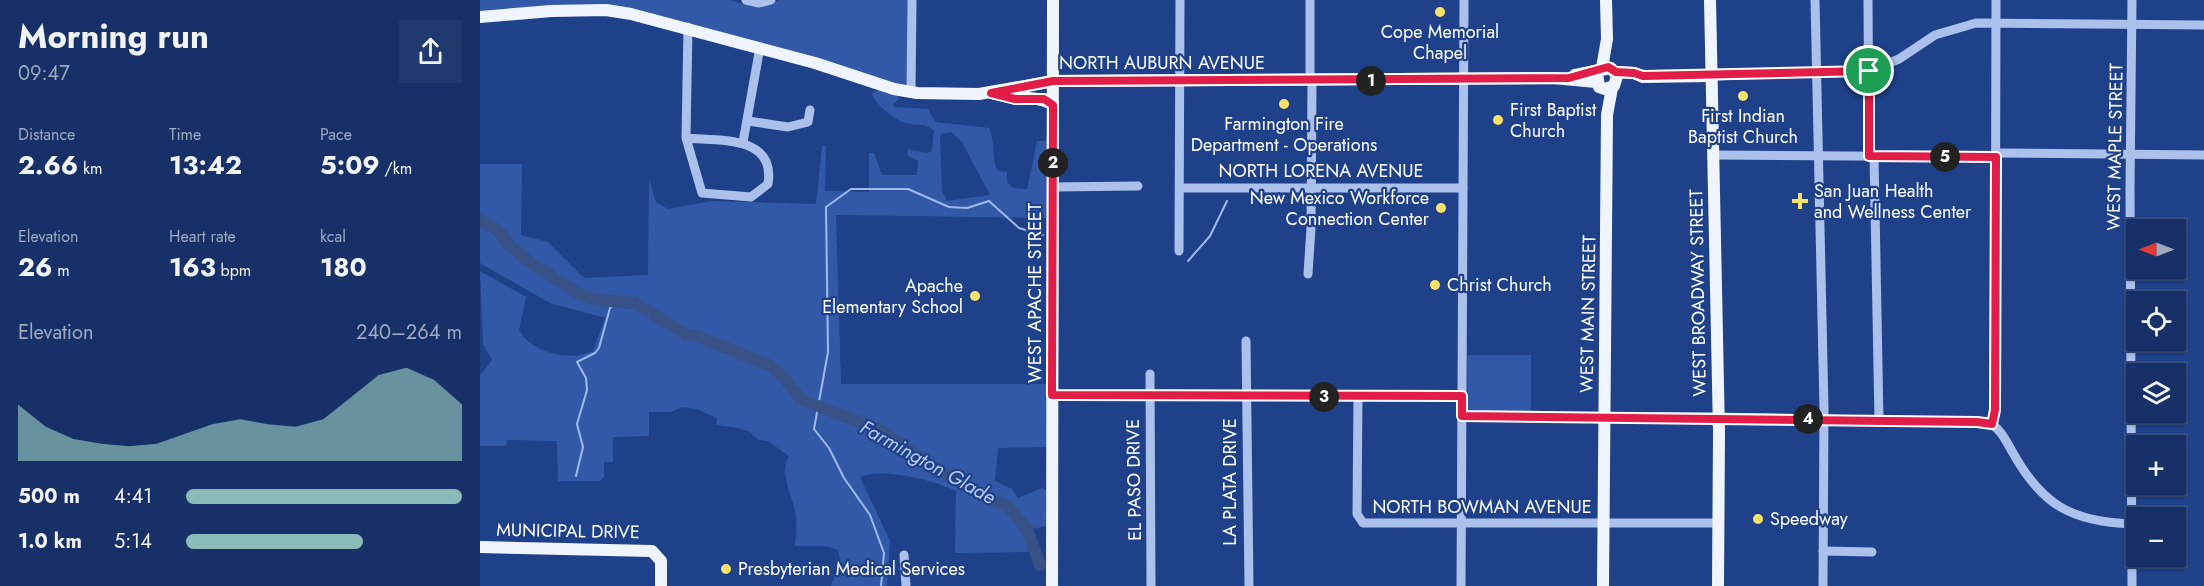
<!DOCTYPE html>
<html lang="en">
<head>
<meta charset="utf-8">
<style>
	body { margin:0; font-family:Jost,sans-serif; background:#20396e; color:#f1f3f6; height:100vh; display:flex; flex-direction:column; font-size:22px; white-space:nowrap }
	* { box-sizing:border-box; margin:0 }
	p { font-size:20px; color:#9ea9c0 }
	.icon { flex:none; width:33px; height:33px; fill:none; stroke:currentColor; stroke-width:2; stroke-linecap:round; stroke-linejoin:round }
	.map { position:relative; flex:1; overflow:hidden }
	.drawer { display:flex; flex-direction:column; background:#173168; width:480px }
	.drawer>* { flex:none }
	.needle { width:39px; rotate:270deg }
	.fabs { position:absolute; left:1646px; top:219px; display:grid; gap:12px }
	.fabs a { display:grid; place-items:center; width:60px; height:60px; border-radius:0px; background:#173168; box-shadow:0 2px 4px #0004,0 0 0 2px #364c7c; font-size:30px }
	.pin { position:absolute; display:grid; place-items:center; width:51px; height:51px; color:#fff; margin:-26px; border:3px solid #fff; border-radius:50%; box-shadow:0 2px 6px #0007 }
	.km { position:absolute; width:30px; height:30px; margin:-15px; border-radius:50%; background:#222; color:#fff; font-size:16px; line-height:30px; text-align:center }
	.round { display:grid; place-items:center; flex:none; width:63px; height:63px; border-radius:0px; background:#20396e }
	.overview { display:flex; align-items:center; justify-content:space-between; height:102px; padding:0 18px }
	h1 { font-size:33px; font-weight:700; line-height:45px }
	.metrics { display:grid; grid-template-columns:repeat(3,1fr); gap:9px; height:102px; padding:6px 18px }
	.metrics div { display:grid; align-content:center }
	.metrics b { font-size:26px; font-weight:700 }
	.metrics small { font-size:16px; font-weight:400 }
	.metrics p { font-size:16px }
	.chart { height:168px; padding:12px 18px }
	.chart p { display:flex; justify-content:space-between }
	.chart svg { width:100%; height:108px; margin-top:6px; fill:#8bbbb9; opacity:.7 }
	ul { padding:0 18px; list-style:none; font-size:20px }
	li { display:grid; grid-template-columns:96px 72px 1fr; align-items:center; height:45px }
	li i { height:15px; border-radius:8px; background:#8bbbb9 }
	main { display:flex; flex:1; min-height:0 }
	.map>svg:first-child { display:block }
	.green { fill:#3259a8; fill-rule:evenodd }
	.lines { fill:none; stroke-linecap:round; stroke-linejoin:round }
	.stream { stroke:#9ebaed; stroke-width:2 }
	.river { stroke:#385187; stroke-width:12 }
	.minor { stroke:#abc0eb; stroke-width:9 }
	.major { stroke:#f0f4fe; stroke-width:12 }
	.route-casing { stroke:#fff; stroke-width:12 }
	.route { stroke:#e11d48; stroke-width:8 }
	.poi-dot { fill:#fae16a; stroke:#1f418a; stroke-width:2 }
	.labels { text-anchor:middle; stroke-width:4.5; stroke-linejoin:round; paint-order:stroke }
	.poi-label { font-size:18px; fill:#fff; stroke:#1f418a; text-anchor:start }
	.street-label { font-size:18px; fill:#fff; stroke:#1f418a }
	.water-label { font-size:20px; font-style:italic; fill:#b6cbf3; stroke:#1f418a }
</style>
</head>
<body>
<main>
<section class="drawer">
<div class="overview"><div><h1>Morning run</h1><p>09:47</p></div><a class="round"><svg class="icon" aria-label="share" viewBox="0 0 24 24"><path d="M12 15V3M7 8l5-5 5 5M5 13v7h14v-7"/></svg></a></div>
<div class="metrics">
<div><p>Distance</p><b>2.66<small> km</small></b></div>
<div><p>Time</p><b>13:42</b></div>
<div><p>Pace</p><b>5:09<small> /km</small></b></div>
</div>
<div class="metrics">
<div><p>Elevation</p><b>26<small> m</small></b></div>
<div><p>Heart rate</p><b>163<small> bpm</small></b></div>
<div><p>kcal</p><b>180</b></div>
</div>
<div class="chart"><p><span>Elevation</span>240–264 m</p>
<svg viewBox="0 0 160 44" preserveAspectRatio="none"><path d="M0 44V21L10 30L20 35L30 37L40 38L50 37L60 33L70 29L80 27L90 29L100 30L110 27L120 18L130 9L140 6L150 11L160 21V44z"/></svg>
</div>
<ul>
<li><b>500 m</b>4:41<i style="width:100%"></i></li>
<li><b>1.0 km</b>5:14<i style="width:64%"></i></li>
</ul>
</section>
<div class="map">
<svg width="1724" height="586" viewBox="0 0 1724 586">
	<rect width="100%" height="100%" fill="#1f418a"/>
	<g class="green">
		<path d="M 0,0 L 250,0 C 267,6 282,10 299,0 L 427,0 L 427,84 L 424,86 L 141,8 L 0,13 Z"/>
		<path d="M 400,89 L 417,94 L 419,99 L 413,104 L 414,107 L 448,109 L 455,122 L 509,128 C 516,143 511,161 518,171 L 527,172 L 527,182 L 533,188 L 547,189 L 557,141 L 567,141 L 566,218 L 356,215 L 361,384 L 566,384 L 566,447 L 518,448 L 515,481 L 532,489 L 538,498 L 562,488 L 566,490 L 566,526 L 553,529 L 552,534 L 532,504 L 515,500 L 454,466 L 398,426 L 326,400 L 302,368 L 296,365 L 254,350 L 231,337 L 207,333 L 156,302 L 94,290 L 51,260 L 30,243 L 19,228 L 0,217 L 0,164 L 42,164 L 41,235 L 68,242 L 104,278 L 168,275 L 169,179 L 176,202 L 188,209 L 232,201 L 336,204 L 342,146 L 346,146 L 345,191 L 389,192 L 389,153 L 394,153 L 402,175 L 437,175 L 438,161 L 427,155 L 428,149 L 446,153 L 452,151 L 454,130 C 446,123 437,126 426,123 C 416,121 393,103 392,93 ZM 471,132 L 482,142 L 510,195 L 467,201 L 462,191 L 460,138 L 461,134 Z"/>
		<path d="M 0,226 C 16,234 26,247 40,258 C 57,271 78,286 98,296 C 116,306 138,299 157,306 L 205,336 L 218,338 L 288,366 L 304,379 L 320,405 L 400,431 L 453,468 L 506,501 L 529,511 L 549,545 L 548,552 L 475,553 L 476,491 C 454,480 402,467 380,477 L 410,541 L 407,586 L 351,586 L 360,559 L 358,550 L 346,546 L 315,546 C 316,536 317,526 316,517 C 314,497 298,474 309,456 L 288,441 L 278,440 L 270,432 L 259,428 L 236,425 L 237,418 L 217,409 L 202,407 L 191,412 L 169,412 L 169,436 L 133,437 L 133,462 L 124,462 L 124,477 L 120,481 L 78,481 L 77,441 L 27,440 L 26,446 L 0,446 L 0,375 L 12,360 L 3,344 L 0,271 L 46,297 L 39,330 C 51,353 91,362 113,351 L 125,318 L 70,303 L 0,263 Z"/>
		<polygon points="987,355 1051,355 1051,411 988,411"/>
	</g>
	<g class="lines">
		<g class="stream">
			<polyline points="708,261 730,236 747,201"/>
			<polyline points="96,476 103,447 97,424 107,390 106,378 97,362 115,353 119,348 130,308 138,300"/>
			<polyline points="401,586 404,553 390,515 364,478 349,448 334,429 348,352 346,207 371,189 428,189 469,207 487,208 509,201 539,228 563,235"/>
		</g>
		<polyline class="river" points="0,220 18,230 28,244 49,262 101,295 118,300 155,303 207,335 217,336 289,365 303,376 320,399 400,430 454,467 512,500 527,506 547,529 560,565"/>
		<g class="minor">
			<polyline points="266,0 279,3 291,0"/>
			<polyline points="830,0 830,81"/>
			<polyline points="1335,0 1344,409 1343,586"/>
			<polyline points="1388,0 1389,156"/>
			<polyline points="1232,76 1389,71 1419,59 1455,35 1496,23 1724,25"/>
			<polyline points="431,92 432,0"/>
			<polyline points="268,121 308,127 328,122 330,110"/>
			<path d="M 206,138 C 239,141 296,135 288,184 L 271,197 L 222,193 L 206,138 L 208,27"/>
			<polyline points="263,142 280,47"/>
			<polyline points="1516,153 1724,155"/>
			<polyline points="1233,155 1516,157"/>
			<polyline points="1394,156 1399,420"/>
			<polyline points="573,187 658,186"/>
			<polyline points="700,188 983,188"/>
			<polyline points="699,251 700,0"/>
			<polyline points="828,274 831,228 832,81"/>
			<polyline points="766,341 769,586"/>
			<polyline points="670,374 671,586"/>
			<polyline points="572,395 982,396"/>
			<polyline points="878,396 877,514 883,523 1239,523"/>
			<path d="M 982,416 L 1234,417 L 1507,422 C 1520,427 1526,441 1533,453 C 1562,505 1592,522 1652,524"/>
			<polyline points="1512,424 1515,410 1516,0"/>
			<polyline points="1343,551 1392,552"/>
			<polyline points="424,555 426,586"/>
			<polyline points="981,586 984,0"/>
			<polyline points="1652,586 1650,189 1652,0"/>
		</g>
		<g class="major">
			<polyline points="1230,0 1239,432 1238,586"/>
			<polyline points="0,17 71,11 126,10 151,14 335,63 414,89 437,93 499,94 573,81 1073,78 1116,82"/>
			<polyline points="1122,68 1127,39 1126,0"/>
			<polyline points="1136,72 1154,73 1163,77 1232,76"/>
			<polyline points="1095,75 1131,68 1137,76 1134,86 1125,89 1119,87 1117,72"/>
			<path d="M 515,94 C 532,98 561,96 573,105"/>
			<polyline points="0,547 172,551 181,561 181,586"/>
			<polyline points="572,586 573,0"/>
			<polyline points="1123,586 1127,115 1132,88"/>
		</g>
	</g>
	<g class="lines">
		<defs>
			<polygon id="route" points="1128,67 1136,72 1154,73 1163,76 1389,71 1389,156 1516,157 1515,410 1512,424 1497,422 982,416 982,396 572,395 573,105 564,99 535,99 511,93 573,81 1089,78"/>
		</defs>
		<use href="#route" class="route-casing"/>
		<use href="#route" class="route"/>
	</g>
	<g class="poi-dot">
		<circle cx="960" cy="12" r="6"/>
		<circle cx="1263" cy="96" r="6"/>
		<circle cx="804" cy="104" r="6"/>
		<circle cx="1018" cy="120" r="6"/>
		<path d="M1317 192h6v6h6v6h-6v6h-6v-6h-6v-6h6z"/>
		<circle cx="961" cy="208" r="6"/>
		<circle cx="955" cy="285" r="6"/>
		<circle cx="495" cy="296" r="6"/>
		<circle cx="1278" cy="519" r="6"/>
		<circle cx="246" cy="569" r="6"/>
	</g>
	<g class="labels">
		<g class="poi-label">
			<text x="960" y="38" text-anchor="middle">Cope Memorial<tspan x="960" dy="21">Chapel</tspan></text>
			<text x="1030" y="116">First Baptist<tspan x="1030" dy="21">Church</tspan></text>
			<text x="1263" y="122" text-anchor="middle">First Indian<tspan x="1263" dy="21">Baptist Church</tspan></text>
			<text x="804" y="130" text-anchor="middle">Farmington Fire<tspan x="804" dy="21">Department - Operations</tspan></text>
			<text x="1334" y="197">San Juan Health<tspan x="1334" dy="21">and Wellness Center</tspan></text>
			<text x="949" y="204" text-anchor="end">New Mexico Workforce<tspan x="949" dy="21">Connection Center</tspan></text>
			<text x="967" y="291">Christ Church</text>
			<text x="483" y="292" text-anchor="end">Apache<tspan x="483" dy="21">Elementary School</tspan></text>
			<text x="1290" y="525">Speedway</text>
			<text x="258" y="575">Presbyterian Medical Services</text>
		</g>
		<g class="street-label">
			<text x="682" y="69">NORTH AUBURN AVENUE</text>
			<text transform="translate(1635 147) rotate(-89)" y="6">WEST MAPLE STREET</text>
			<text x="841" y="177">NORTH LORENA AVENUE</text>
			<text transform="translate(555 293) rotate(-90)" y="6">WEST APACHE STREET</text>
			<text transform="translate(1218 293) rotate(-91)" y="6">WEST BROADWAY STREET</text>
			<text transform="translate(1108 314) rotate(-89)" y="6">WEST MAIN STREET</text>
			<text transform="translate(654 480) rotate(-91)" y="6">EL PASO DRIVE</text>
			<text transform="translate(750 482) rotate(-90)" y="6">LA PLATA DRIVE</text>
			<text x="1002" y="513">NORTH BOWMAN AVENUE</text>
			<text transform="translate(88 531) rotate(1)" y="6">MUNICIPAL DRIVE</text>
		</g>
		<g class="water-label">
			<text transform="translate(448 462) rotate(29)" y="7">Farmington Glade</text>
		</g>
	</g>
</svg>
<div class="fabs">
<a><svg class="needle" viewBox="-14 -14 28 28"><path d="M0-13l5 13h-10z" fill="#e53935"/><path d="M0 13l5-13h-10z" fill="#9ea9c0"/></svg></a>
<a><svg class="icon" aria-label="locate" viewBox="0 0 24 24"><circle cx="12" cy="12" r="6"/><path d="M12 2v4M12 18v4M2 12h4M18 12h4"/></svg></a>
<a><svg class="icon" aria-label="layers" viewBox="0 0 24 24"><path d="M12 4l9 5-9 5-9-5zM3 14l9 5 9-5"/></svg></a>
<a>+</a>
<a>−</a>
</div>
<div class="pin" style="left:1389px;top:71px;background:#1e9e55"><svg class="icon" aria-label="arrive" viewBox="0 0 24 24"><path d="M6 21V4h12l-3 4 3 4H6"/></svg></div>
<b class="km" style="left:891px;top:81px">1</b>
<b class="km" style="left:573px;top:163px">2</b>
<b class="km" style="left:844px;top:397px">3</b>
<b class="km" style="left:1328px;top:419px">4</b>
<b class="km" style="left:1465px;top:157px">5</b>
</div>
</main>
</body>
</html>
